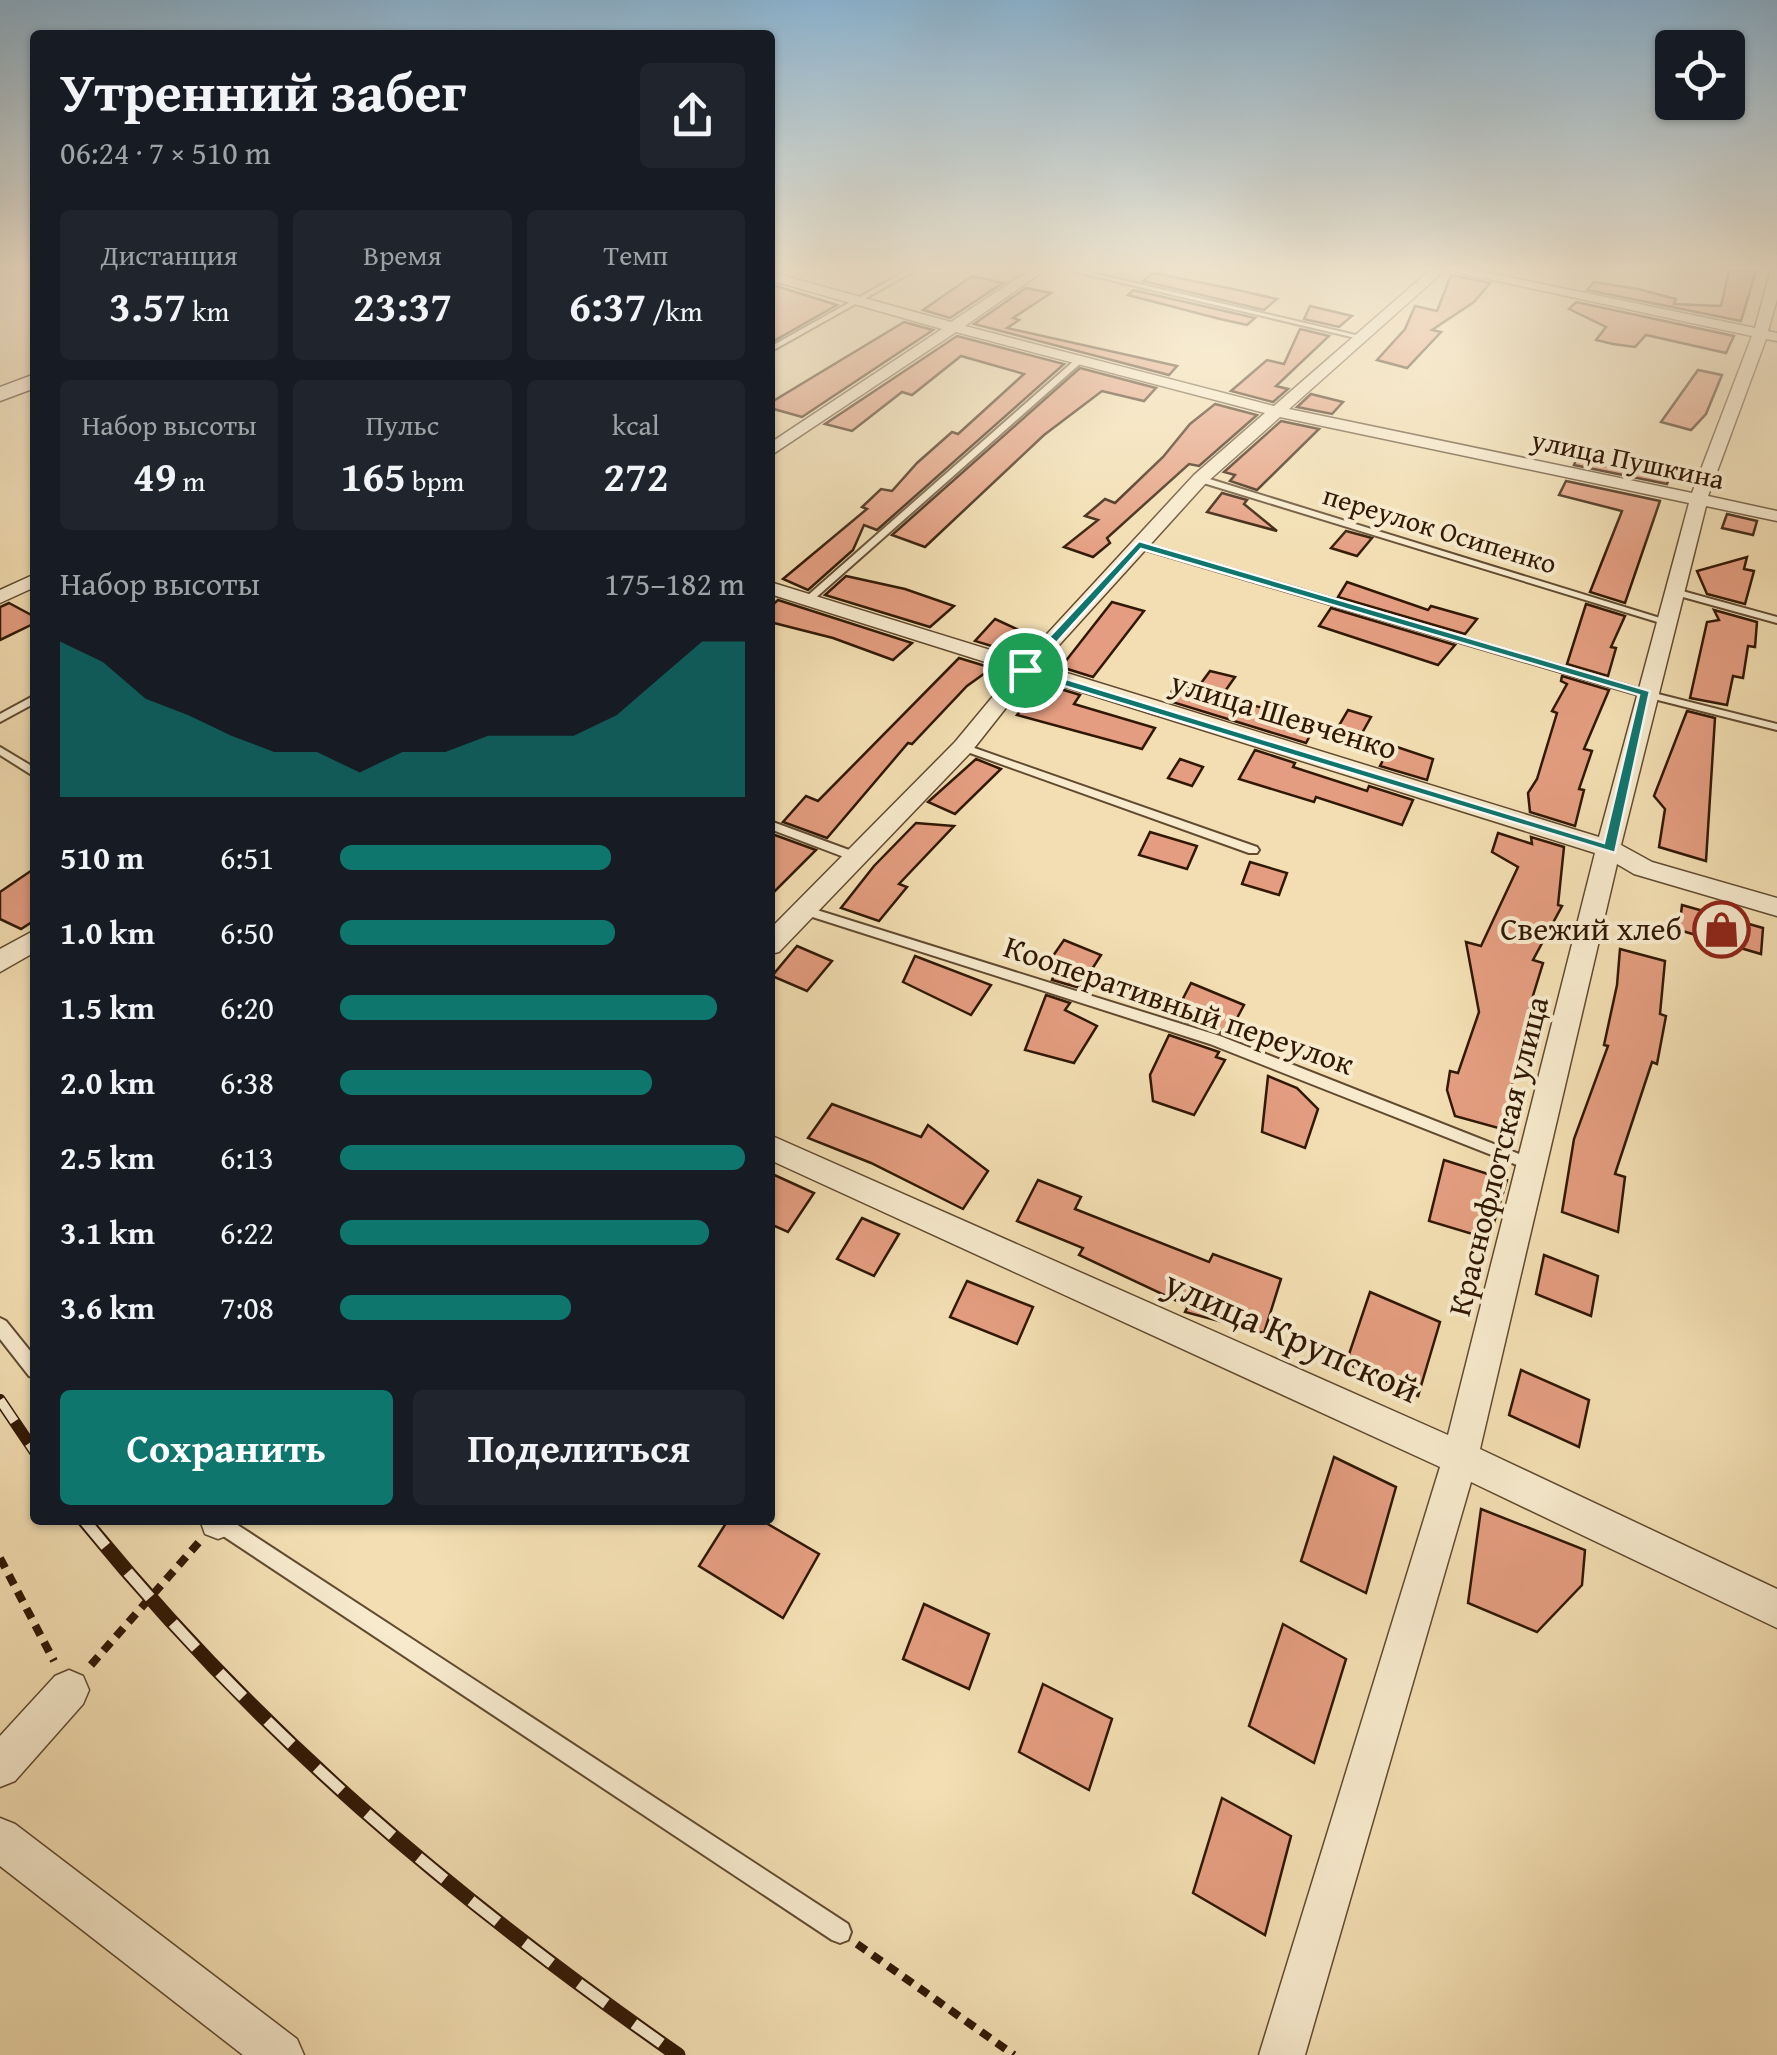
<!DOCTYPE html>
<html lang="ru">
<head>
<meta charset="utf-8">
<style>
	body { margin:0; font-family:"Gentium Book Plus",serif; background:#20242c; color:#f1f3f6; height:100vh; display:flex; flex-direction:column; font-size:38px; white-space:nowrap }
	* { box-sizing:border-box; margin:0 }
	p { font-size:32px; color:#9ea1a6 }
	.icon { flex:none; width:55px; height:55px; fill:none; stroke:currentColor; stroke-width:2; stroke-linecap:round; stroke-linejoin:round }
	.map { position:relative; flex:1; overflow:hidden }
	.details { position:absolute; left:30px; top:30px; width:745px; height:1495px; display:flex; flex-direction:column; background:#171b24; border-radius:10px; box-shadow:0 2px 8px #0004 }
	.details>* { flex:none }
	.controls { position:absolute; left:1655px; top:30px; display:grid; gap:20px }
	.controls a { display:grid; place-items:center; width:90px; height:90px; border-radius:10px; background:#171b24; box-shadow:0 2px 8px #0004; font-size:50px }
	.pin { position:absolute; display:grid; place-items:center; width:85px; height:85px; color:#fff; margin:-42px; border:5px solid #fff; border-radius:50%; box-shadow:0 2px 10px #0007 }
	.round { display:grid; place-items:center; flex:none; width:105px; height:105px; border-radius:10px; background:#20242c }
	.head { display:flex; align-items:center; justify-content:space-between; height:170px; padding:0 30px }
	h1 { font-size:55px; font-weight:700; line-height:75px }
	.figures { display:grid; grid-template-columns:repeat(3,1fr); gap:15px; height:170px; padding:10px 30px }
	.figures div { display:grid; align-content:center; border-radius:10px; background:#20242c; text-align:center }
	.figures b { font-size:42px; font-weight:700 }
	.figures small { font-size:28px; font-weight:400 }
	.figures p { font-size:28px }
	.chart { height:280px; padding:20px 30px }
	.chart p { display:flex; justify-content:space-between }
	.chart svg { width:100%; height:180px; margin-top:10px; fill:#0f766e; opacity:.7 }
	.button { display:flex; gap:20px; margin-top:auto; padding:20px 30px }
	.button a { flex:1; height:115px; border-radius:10px; background:#0f766e; color:#fff; font-size:40px; font-weight:700; line-height:115px; text-align:center }
	.button a+a { background:#20242c; color:#f1f3f6 }
	ul { padding:0 30px; list-style:none; font-size:32px }
	li { display:grid; grid-template-columns:160px 120px 1fr; align-items:center; height:75px }
	li i { height:25px; border-radius:12px; background:#0f766e }
	.map>svg:first-child { display:block }
	.building { fill:#e49d80; stroke:#311804; stroke-width:2.5 }
	.lines { fill:none; stroke-linecap:round; stroke-linejoin:round }
	.lane-casing { stroke:#614a30; stroke-width:4 }
	.street-casing { stroke:#614a30; stroke-width:3 }
	.secondary-casing { stroke:#311804; stroke-width:3 }
	.path { stroke:#311804; stroke-width:8; stroke-dasharray:11 8; stroke-linecap:butt }
	.lane { fill:#f7eacd; fill-rule:evenodd }
	.street { fill:#f7eacd; fill-rule:evenodd }
	.secondary { fill:#f7eacd; fill-rule:evenodd }
	.rail-far1-casing { stroke:#311804; stroke-width:12 }
	.rail-casing { stroke:#311804; stroke-width:15 }
	.rail-far1 { stroke:#f7eacd; stroke-width:9; stroke-dasharray:26; stroke-linecap:butt }
	.rail { stroke:#f7eacd; stroke-width:11; stroke-dasharray:34; stroke-linecap:butt }
	.route { fill:#0f766e; stroke:#fff; stroke-width:2.5; fill-rule:evenodd }
	.labels { text-anchor:middle; stroke-width:8; stroke-linejoin:round; paint-order:stroke }
	.far-street-label { font-size:28px; fill:#311804; stroke:#f7eacd }
	.street-label { font-size:32px; fill:#311804; stroke:#f7eacd }
	.poi-label { font-size:32px; fill:#311804; stroke:#f7eacd; text-anchor:end }
	.near-street-label { font-size:38px; fill:#311804; stroke:#f7eacd }
</style>
</head>
<body>
<div class="map">
<svg width="1777" height="2055" viewBox="0 0 1777 2055">
	<rect width="100%" height="100%" fill="#f2deb2"/>
	<filter id="stains"><feTurbulence type="fractalNoise" baseFrequency=".002" numOctaves="4"/><feColorMatrix values="0 0 0 0 .2 0 0 0 0 .09 0 0 0 0 .02 0 0 0 .5 -.17"/></filter>
	<radialGradient id="worn" r=".72"><stop offset=".6" stop-color="#630" stop-opacity="0"/><stop offset="1" stop-color="#630" stop-opacity=".3"/></radialGradient>
	<g class="building">
		<polygon points="1729,271 1756,271 1741,321 1587,290 1594,282 1638,289 1676,299 1674,304 1721,306"/>
		<polygon points="1153,273 1233,289 1277,299 1264,310 1143,281"/>
		<polygon points="1451,275 1490,283 1474,302 1432,330 1441,332 1407,368 1377,360 1405,329 1415,306 1437,311"/>
		<polygon points="972,276 1003,283 950,318 923,310"/>
		<polygon points="770,284 837,305 770,343"/>
		<polygon points="1026,288 1051,293 1013,318 1019,320 1007,328 1177,366 1169,375 974,324"/>
		<polygon points="1133,290 1255,318 1247,325 1220,319 1128,295"/>
		<polygon points="1576,302 1734,336 1726,353 1646,335 1635,347 1613,344 1596,340 1606,327 1569,309"/>
		<polygon points="1310,306 1352,316 1339,327 1304,319"/>
		<polygon points="904,322 933,330 802,417 770,408 770,403"/>
		<polygon points="1300,329 1329,336 1276,386 1288,389 1273,402 1231,391 1267,360 1284,364"/>
		<polygon points="957,336 1064,364 877,530 864,525 853,550 808,590 783,579 867,509 862,507 881,489 892,491 917,463 952,432 958,434 1024,374 961,356 912,395 902,392 852,431 825,424"/>
		<polygon points="1080,368 1156,388 1144,401 1102,391 1044,435 925,547 892,535"/>
		<polygon points="1698,370 1722,375 1706,414 1691,430 1661,422"/>
		<polygon points="1311,394 1343,402 1332,414 1297,407"/>
		<polygon points="1215,404 1257,415 1199,466 1189,464 1107,538 1110,543 1093,557 1064,547 1098,520 1085,516 1105,499 1115,503 1163,457 1190,424"/>
		<polygon points="1281,421 1319,429 1257,490 1230,481 1235,475 1224,472"/>
		<polygon points="1577,458 1619,468 1623,460 1672,472 1667,484 1574,465"/>
		<polygon points="1566,481 1660,501 1625,603 1590,592 1622,511 1559,495"/>
		<polygon points="1222,493 1247,500 1244,504 1277,531 1207,512"/>
		<polygon points="1727,514 1757,521 1753,535 1722,528"/>
		<polygon points="1346,531 1372,538 1357,556 1331,548"/>
		<polygon points="1747,557 1744,569 1754,571 1745,604 1707,594 1697,571"/>
		<polygon points="846,576 905,589 954,606 930,627 825,595"/>
		<polygon points="1347,582 1428,610 1431,606 1477,619 1465,634 1338,597"/>
		<polygon points="778,600 912,643 893,660 833,638 770,622 770,607"/>
		<polygon points="1112,602 1144,611 1093,677 1061,667"/>
		<polygon points="9,603 35,617 35,623 0,640 0,607"/>
		<polygon points="1586,604 1625,616 1611,647 1616,648 1608,676 1567,664"/>
		<polygon points="1331,608 1455,645 1438,665 1319,626"/>
		<polygon points="1714,610 1757,622 1755,647 1748,646 1743,678 1733,676 1727,705 1690,698 1707,622 1719,620"/>
		<polygon points="995,619 1036,638 1014,653 975,641"/>
		<polygon points="959,658 992,668 967,686 912,744 908,743 827,838 783,822 806,796 818,801"/>
		<polygon points="1210,671 1235,677 1221,697 1317,722 1306,743 1169,701 1174,684 1196,690"/>
		<polygon points="1562,676 1609,690 1584,749 1592,751 1579,789 1584,790 1575,826 1530,812 1528,793 1537,779 1557,713 1552,711 1567,684 1561,681"/>
		<polygon points="1048,685 1080,695 1074,704 1155,728 1142,749 1017,715 1034,692 1041,694"/>
		<polygon points="1348,710 1371,717 1357,742 1334,734"/>
		<polygon points="1687,711 1715,718 1706,861 1659,847 1665,809 1654,796"/>
		<polygon points="1391,745 1433,759 1427,780 1380,766"/>
		<polygon points="1255,750 1295,763 1293,767 1367,791 1369,786 1413,800 1402,825 1316,797 1314,802 1239,779"/>
		<polygon points="976,759 1001,769 955,814 928,802"/>
		<polygon points="1180,759 1203,767 1192,786 1168,778"/>
		<polygon points="916,823 954,826 899,884 907,887 879,921 841,908 874,866"/>
		<polygon points="1150,832 1197,846 1187,869 1139,855"/>
		<polygon points="1498,833 1532,844 1531,837 1564,847 1558,905 1562,906 1533,960 1543,963 1528,1012 1516,1076 1513,1075 1509,1131 1455,1116 1447,1090 1450,1071 1458,1073 1479,1012 1466,942 1481,946 1518,867 1492,852"/>
		<polygon points="772,834 816,850 770,896 770,836"/>
		<polygon points="1250,862 1287,873 1279,895 1242,884"/>
		<polygon points="35,868 35,920 21,929 0,919 0,892"/>
		<polygon points="1682,905 1763,928 1761,954 1679,930"/>
		<polygon points="1064,940 1101,955 1080,988 1052,980 1056,970 1046,966"/>
		<polygon points="797,946 832,961 807,991 772,976"/>
		<polygon points="1620,949 1665,961 1660,1014 1666,1016 1657,1064 1652,1062 1615,1174 1625,1177 1618,1232 1562,1212 1574,1139 1608,1046 1604,1045 1617,985"/>
		<polygon points="915,956 991,985 971,1015 903,982"/>
		<polygon points="1191,983 1244,1005 1228,1035 1177,1019 1179,1014 1176,1012"/>
		<polygon points="1046,995 1070,1003 1065,1010 1097,1026 1074,1063 1025,1050"/>
		<polygon points="1169,1035 1219,1052 1216,1057 1225,1060 1194,1115 1153,1101 1150,1075"/>
		<polygon points="1268,1076 1297,1088 1318,1109 1305,1148 1262,1132"/>
		<polygon points="832,1104 921,1137 928,1125 988,1171 963,1209 871,1163 808,1138"/>
		<polygon points="1444,1160 1507,1180 1489,1239 1429,1221"/>
		<polygon points="770,1173 814,1193 788,1232 770,1224"/>
		<polygon points="1038,1180 1081,1197 1075,1209 1209,1262 1213,1254 1281,1279 1264,1333 1185,1312 1188,1306 1079,1255 1083,1248 1017,1221"/>
		<polygon points="862,1218 899,1234 874,1276 837,1259"/>
		<polygon points="1544,1255 1598,1276 1591,1316 1536,1294"/>
		<polygon points="967,1281 1033,1307 1017,1344 950,1317"/>
		<polygon points="1370,1292 1440,1322 1418,1396 1346,1363"/>
		<polygon points="1521,1370 1589,1400 1579,1447 1509,1415"/>
		<polygon points="1334,1457 1396,1487 1366,1593 1301,1561"/>
		<polygon points="1481,1509 1585,1550 1582,1585 1537,1632 1468,1603"/>
		<polygon points="728,1520 761,1520 819,1554 783,1618 699,1566"/>
		<polygon points="924,1604 989,1634 969,1689 903,1659"/>
		<polygon points="1283,1624 1346,1659 1314,1763 1249,1726"/>
		<polygon points="1043,1684 1112,1719 1089,1790 1019,1752"/>
		<polygon points="1222,1798 1291,1836 1265,1935 1193,1893"/>
	</g>
	<g class="lines">
		<defs>
			<g id="lane">
				<polygon points="906,271 914,271 770,352 770,347"/>
				<polygon points="1071,271 1084,271 1364,337 1360,339"/>
				<polygon points="1075,360 1082,362 812,601 806,601 806,597"/>
				<polygon points="1197,477 1203,477 1673,622 1664,624 1197,481"/>
				<polygon points="1139,542 1650,692 1777,724 1777,730 1642,696 1136,547 1134,545"/>
				<polygon points="1675,589 1777,617 1777,623 1672,594 1670,592"/>
				<polygon points="35,695 35,703 0,722 0,714"/>
				<polygon points="963,744 1257,847 1259,850 1257,853 1249,853 959,749 959,745"/>
				<polygon points="0,747 35,768 35,777 0,755"/>
				<polygon points="770,821 860,854 862,857 860,860 852,860 770,829"/>
				<polygon points="804,906 1220,1036 1537,1161 1540,1165 1537,1169 1532,1171 1527,1169 1210,1044 800,913 798,910"/>
				<polygon points="0,1318 6,1321 35,1357 35,1378 29,1376 0,1339"/>
				<polygon points="205,1520 230,1520 848,1924 851,1932 848,1940 840,1943 832,1940 208,1526"/>
			</g>
			<g id="street">
				<path d="M 1028,271 L 1044,271 L 965,326 L 1274,406 L 1429,271 L 1444,271 L 1289,409 L 1692,493 L 1752,336 L 1451,271 L 1479,271 L 1755,328 L 1770,273 L 1777,271 L 1777,299 L 1768,331 L 1777,333 L 1777,341 L 1766,339 L 1708,496 L 1777,511 L 1777,521 L 1706,506 L 1621,845 L 1652,862 L 1777,898 L 1777,916 L 1634,874 L 1617,864 L 1480,1449 L 1777,1589 L 1777,1628 L 1471,1482 L 1305,2055 L 1259,2055 L 1440,1467 L 770,1160 L 770,1135 L 1448,1435 L 1595,853 L 1031,676 L 971,752 L 779,952 L 770,954 L 770,929 L 955,742 L 1014,671 L 770,594 L 770,582 L 1023,660 L 1194,475 L 1265,413 L 956,332 L 770,456 L 770,443 L 942,329 L 770,280 L 770,272 L 951,322 ZM 1280,417 L 1689,503 L 1599,837 L 1041,665 L 1206,483 Z"/>
				<polygon points="35,574 35,587 0,603 0,590"/>
				<polygon points="35,930 35,952 0,972 0,949"/>
				<polygon points="200,1520 237,1520 231,1534 218,1539 205,1534"/>
				<polygon points="69,1670 83,1676 89,1690 83,1704 15,1781 0,1787 0,1736 55,1676"/>
				<polygon points="0,1818 15,1824 297,2039 304,2055 243,2055 0,1866"/>
			</g>
			<polygon id="secondary" points="35,374 35,388 0,401 0,387"/>
		</defs>
		<use href="#lane" class="lane-casing"/>
		<use href="#street" class="street-casing"/>
		<use href="#secondary" class="secondary-casing"/>
		<g class="path">
			<polyline points="0,1558 54,1661"/>
			<polyline points="91,1665 199,1542"/>
			<polyline points="857,1944 1014,2055"/>
		</g>
		<use href="#lane" class="lane"/>
		<use href="#street" class="street"/>
		<use href="#secondary" class="secondary"/>
		<defs>
			<polyline id="rail-far1" points="0,1400 35,1452"/>
			<path id="rail" d="M 84,1520 C 261,1737 450,1895 678,2055"/>
		</defs>
		<use href="#rail-far1" class="rail-far1-casing"/>
		<use href="#rail" class="rail-casing"/>
		<use href="#rail-far1" class="rail-far1"/>
		<use href="#rail" class="rail"/>
	</g>
	<linearGradient id="sky" x2="0" y2="1"><stop stop-color="#8bb6d5"/><stop offset="0.48" stop-color="#f9f0dc"/><stop offset="1" stop-color="#f9f0dc" stop-opacity="0"/></linearGradient>
	<rect width="1777" height="559" fill="url(#sky)"/>
	<path class="route" d="M 1139,541 L 1650,691 L 1615,853 L 1021,673 L 1021,667 ZM 1141,549 L 1639,695 L 1604,843 L 1033,669 Z"/>
	<defs>
		<symbol id="shop-ring" viewBox="-11 -11 22 22"><circle r="9.5" fill="#f7eacd" stroke="#8f2418" stroke-width="1.5"/><path d="M-5-2.5h2.3a2.7 3.5 0 0 1 5.4 0H5L5.5 6h-11ZM-1.5-2.5h3a1.5 2.3 0 0 0-3 0Z" fill="#8f2418"/></symbol>
	</defs>
	<g fill-rule="evenodd">
		<use href="#shop-ring" x="1690" y="898" width="63" height="63"/>
	</g>
	<g class="labels">
		<g class="far-street-label">
			<text transform="translate(1628 459) rotate(12)" y="10">улица Пушкина</text>
			<text transform="translate(1440 529) rotate(17)" y="10">переулок Осипенко</text>
		</g>
		<g class="street-label">
			<text transform="translate(1284 715) rotate(17)" y="11">улица Шевченко</text>
			<text transform="translate(1179 1005) rotate(19)" y="11">Кооперативный переулок</text>
			<text transform="translate(1498 1156) rotate(-76)" y="11">Краснофлотская улица</text>
		</g>
		<g class="poi-label">
			<text x="1682" y="940">Свежий хлеб</text>
		</g>
		<g class="near-street-label">
			<text transform="translate(1292 1336) rotate(24)" y="13">улица Крупской</text>
		</g>
	</g>
	<rect width="100%" height="100%" filter="url(#stains)"/>
	<rect width="100%" height="100%" fill="url(#worn)"/>
</svg>
<div class="controls">
<a><svg class="icon" aria-label="locate" viewBox="0 0 24 24"><circle cx="12" cy="12" r="6"/><path d="M12 2v4M12 18v4M2 12h4M18 12h4"/></svg></a>
</div>
<div class="pin" style="left:1025px;top:670px;background:#1e9e55"><svg class="icon" aria-label="arrive" viewBox="0 0 24 24"><path d="M6 21V4h12l-3 4 3 4H6"/></svg></div>
<section class="details">
<div class="head"><div><h1>Утренний забег</h1><p>06:24 · 7 × 510 m</p></div><a class="round"><svg class="icon" aria-label="share" viewBox="0 0 24 24"><path d="M12 15V3M7 8l5-5 5 5M5 13v7h14v-7"/></svg></a></div>
<div class="figures">
<div><p>Дистанция</p><b>3.57<small> km</small></b></div>
<div><p>Время</p><b>23:37</b></div>
<div><p>Темп</p><b>6:37<small> /km</small></b></div>
</div>
<div class="figures">
<div><p>Набор высоты</p><b>49<small> m</small></b></div>
<div><p>Пульс</p><b>165<small> bpm</small></b></div>
<div><p>kcal</p><b>272</b></div>
</div>
<div class="chart"><p><span>Набор высоты</span>175–182 m</p>
<svg viewBox="0 0 160 44" preserveAspectRatio="none"><path d="M0 44V6L10 11L20 20L30 24L40 29L50 33L60 33L70 38L80 33L90 33L100 29L110 29L120 29L130 24L140 15L150 6L160 6V44z"/></svg>
</div>
<ul>
<li><b>510 m</b>6:51<i style="width:67%"></i></li>
<li><b>1.0 km</b>6:50<i style="width:68%"></i></li>
<li><b>1.5 km</b>6:20<i style="width:93%"></i></li>
<li><b>2.0 km</b>6:38<i style="width:77%"></i></li>
<li><b>2.5 km</b>6:13<i style="width:100%"></i></li>
<li><b>3.1 km</b>6:22<i style="width:91%"></i></li>
<li><b>3.6 km</b>7:08<i style="width:57%"></i></li>
</ul>
<div class="button"><a>Сохранить</a><a>Поделиться</a></div>
</section>
</div>
</body>
</html>
